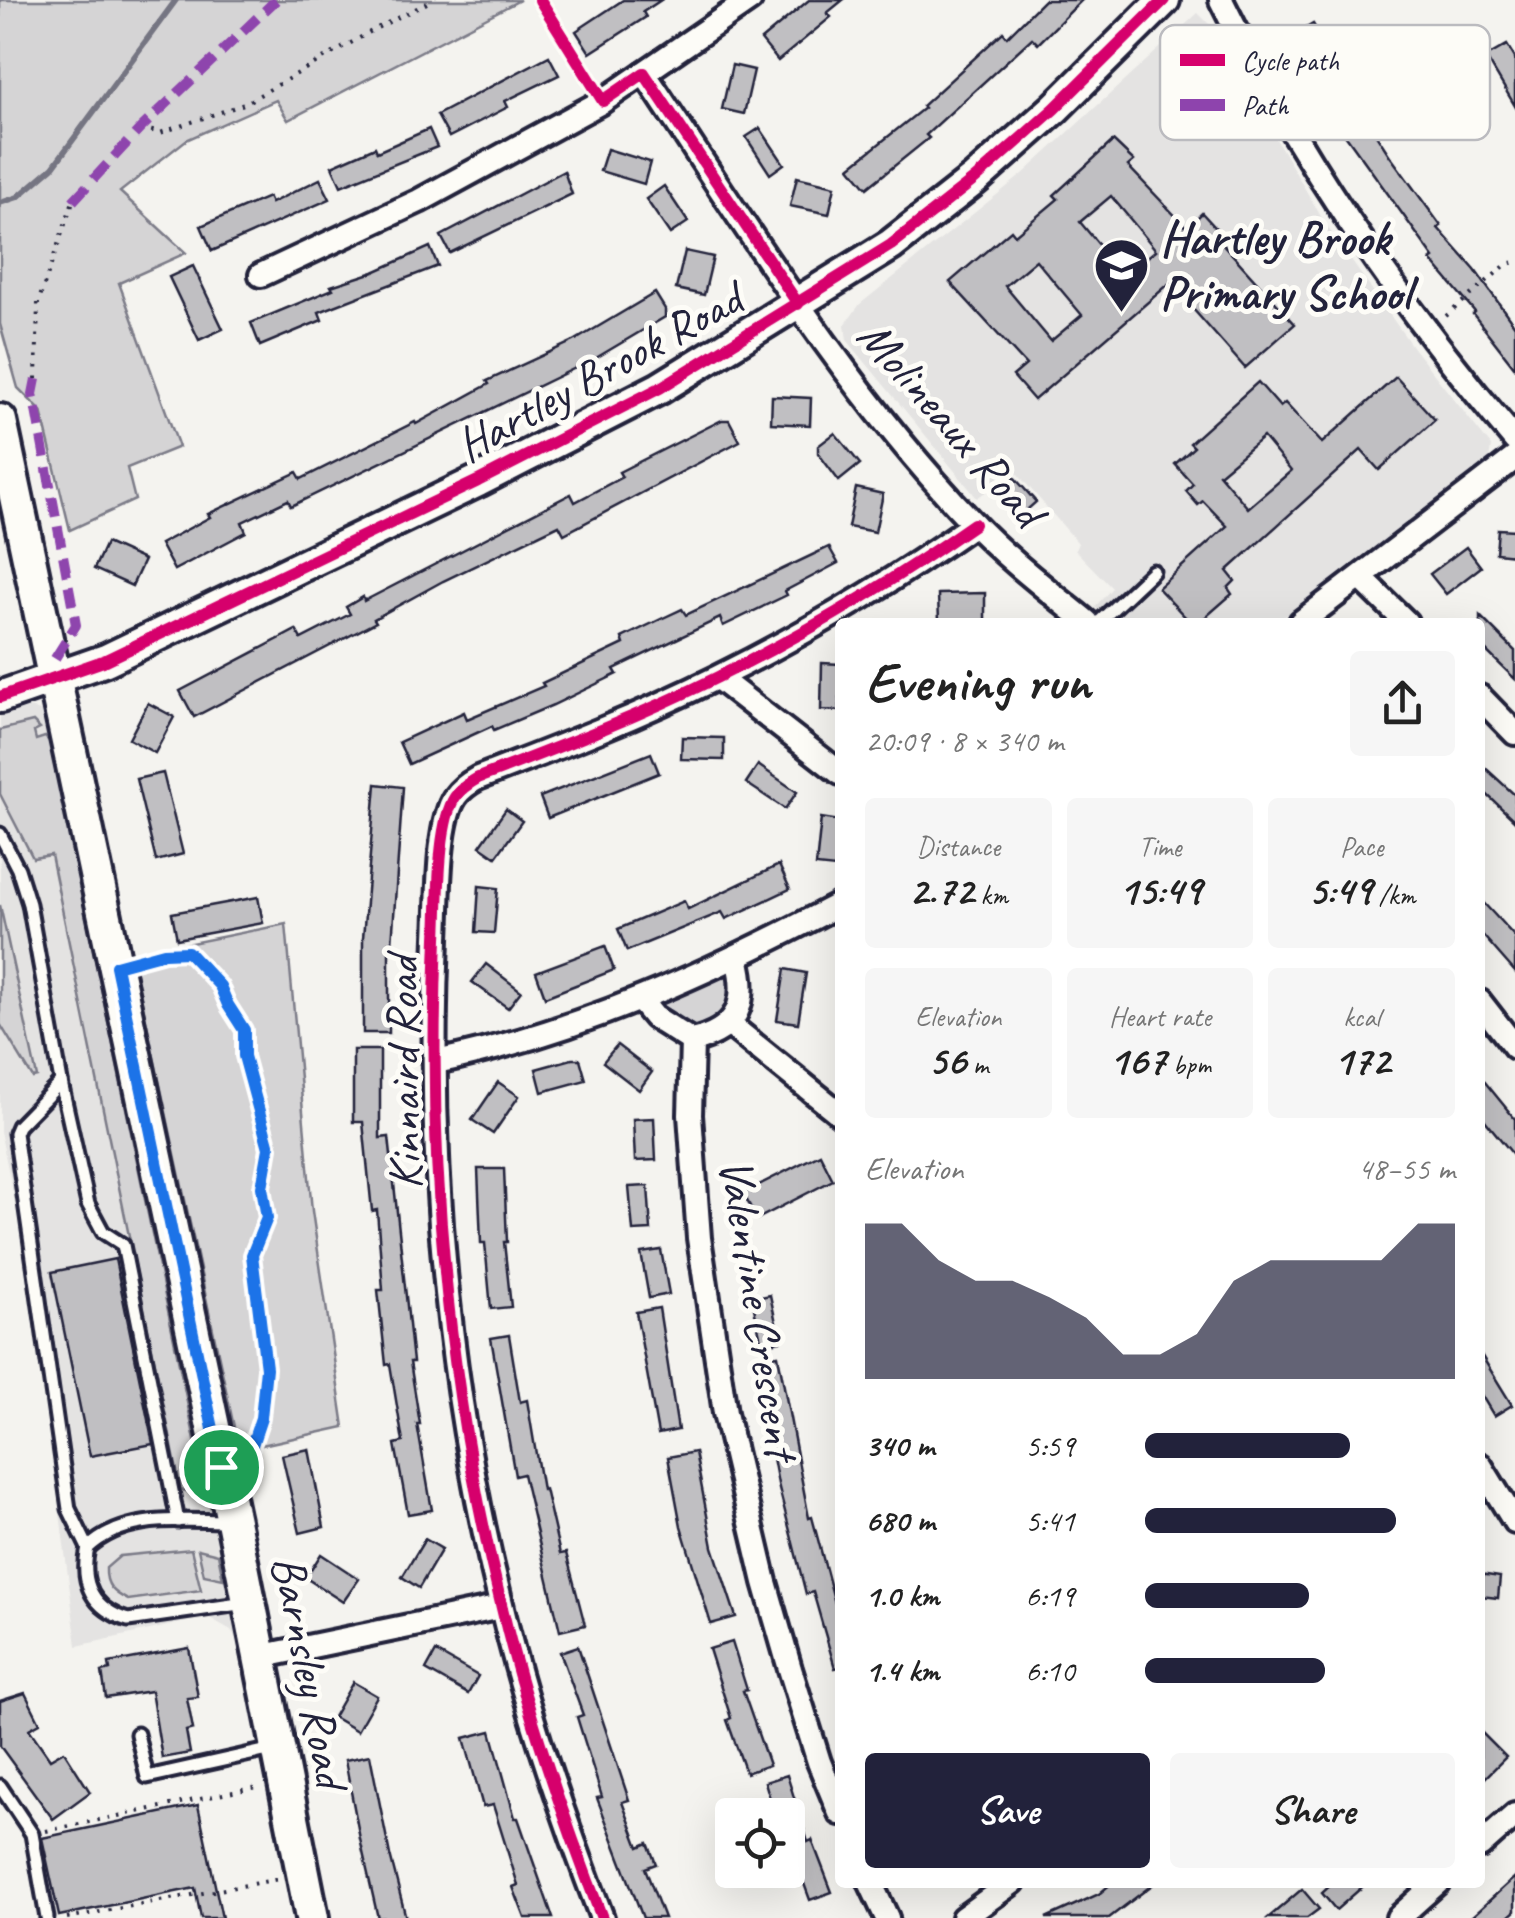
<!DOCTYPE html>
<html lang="en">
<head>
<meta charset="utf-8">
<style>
	body { margin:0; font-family:Caveat,sans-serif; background:#f6f6f6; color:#222; height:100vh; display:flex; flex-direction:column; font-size:38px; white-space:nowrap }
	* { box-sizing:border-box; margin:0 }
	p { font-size:32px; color:#767676 }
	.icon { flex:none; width:55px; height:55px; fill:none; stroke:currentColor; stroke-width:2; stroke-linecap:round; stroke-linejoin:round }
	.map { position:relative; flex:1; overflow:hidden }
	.side { position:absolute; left:835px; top:618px; width:650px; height:1270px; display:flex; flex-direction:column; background:#fff; border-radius:10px; box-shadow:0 10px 40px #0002 }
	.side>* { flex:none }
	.fabs { position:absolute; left:715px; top:1798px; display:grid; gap:20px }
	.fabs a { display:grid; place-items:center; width:90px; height:90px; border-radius:10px; background:#fff; box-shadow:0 10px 40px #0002; font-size:50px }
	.pin { position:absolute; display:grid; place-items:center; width:85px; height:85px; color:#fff; margin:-42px; border:5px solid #fff; border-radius:50%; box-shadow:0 2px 10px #0007 }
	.round { display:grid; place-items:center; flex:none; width:105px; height:105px; border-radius:10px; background:#f6f6f6 }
	.summary { display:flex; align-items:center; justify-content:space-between; height:170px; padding:0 30px }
	h1 { font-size:55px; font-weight:700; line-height:75px }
	.figures { display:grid; grid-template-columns:repeat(3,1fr); gap:15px; height:170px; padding:10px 30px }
	.figures div { display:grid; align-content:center; border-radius:10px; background:#f6f6f6; text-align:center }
	.figures b { font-size:42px; font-weight:700 }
	.figures small { font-size:28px; font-weight:400 }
	.figures p { font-size:28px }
	.chart { height:280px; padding:20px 30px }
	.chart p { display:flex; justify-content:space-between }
	.chart svg { width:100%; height:180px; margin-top:10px; fill:#22223b; opacity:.7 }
	.primary-button { display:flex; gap:20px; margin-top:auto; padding:20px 30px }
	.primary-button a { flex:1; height:115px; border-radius:10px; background:#22223b; color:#fff; font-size:40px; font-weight:700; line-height:115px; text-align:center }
	.primary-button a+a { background:#f6f6f6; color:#222 }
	ul { padding:0 30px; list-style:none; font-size:32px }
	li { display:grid; grid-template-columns:160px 120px 1fr; align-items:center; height:75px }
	li i { height:25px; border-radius:12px; background:#22223b }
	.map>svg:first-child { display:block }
	.built { fill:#e4e3e2 }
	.green { fill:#d5d4d5; stroke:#7c7b88; stroke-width:2.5 }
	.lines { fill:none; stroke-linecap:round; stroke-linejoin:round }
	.stream { stroke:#757582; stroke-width:6 }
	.building { fill:#c0bfc2; stroke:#22223b; stroke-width:2.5; fill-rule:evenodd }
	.lane-casing { stroke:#22223b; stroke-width:19 }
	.street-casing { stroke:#22223b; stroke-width:30 }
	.secondary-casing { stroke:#22223b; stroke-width:38 }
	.primary-casing { stroke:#22223b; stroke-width:40 }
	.path { stroke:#22223b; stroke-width:4; stroke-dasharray:2.5 8; stroke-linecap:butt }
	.lane { stroke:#fdfcf7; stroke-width:11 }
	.street { stroke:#fdfcf7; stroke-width:22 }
	.secondary { stroke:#fdfcf7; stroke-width:30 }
	.primary { stroke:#fdfcf7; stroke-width:32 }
	.quiet { stroke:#8e44ad; stroke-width:10; stroke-dasharray:20 10; stroke-linecap:butt }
	.cycleway-casing { stroke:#fdfcf7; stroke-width:19 }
	.cycleway { stroke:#d6006c; stroke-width:12 }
	.route-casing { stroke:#fff; stroke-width:20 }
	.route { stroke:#1a73e8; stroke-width:12 }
	.labels { text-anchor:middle; stroke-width:10; stroke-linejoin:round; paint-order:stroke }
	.poi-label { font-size:48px; font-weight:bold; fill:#22223b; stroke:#fdfcf7; text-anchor:start }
	.street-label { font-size:48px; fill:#22223b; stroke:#fdfcf7 }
	.key { fill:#fdfcf7; stroke:#bbbbbf; stroke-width:2.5 }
	.key-label { font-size:28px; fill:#22223b }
</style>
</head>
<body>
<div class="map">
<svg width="1515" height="1918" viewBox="0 0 1515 1918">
	<rect width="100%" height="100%" fill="#f4f3ef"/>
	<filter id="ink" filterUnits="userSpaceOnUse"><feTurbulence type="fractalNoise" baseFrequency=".01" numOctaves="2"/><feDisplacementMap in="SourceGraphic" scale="20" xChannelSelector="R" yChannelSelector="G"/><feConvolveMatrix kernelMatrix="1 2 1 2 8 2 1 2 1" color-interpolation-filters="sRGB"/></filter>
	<g filter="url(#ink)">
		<g class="built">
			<polygon points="1198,13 1210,25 1326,225 1414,349 1491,446 1489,461 1277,622 1114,622 1095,607 1112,588 1075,550 1078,543 1015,471 977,498 847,340 845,325 860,304 1023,174"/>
			<polygon points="18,705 44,712 54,724 247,1656 231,1630 208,1617 77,1646 28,1264 0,1131 0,712"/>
		</g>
		<g class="green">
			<polygon points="0,0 520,0 288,120 276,100 186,140 120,192 186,253 119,283 179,447 127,468 135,500 70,530 41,411 18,388 0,324"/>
			<polygon points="33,722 40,729 34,732 36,740 45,737 50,742 204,1484 195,1493 181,1490 51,855 33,858 0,794 0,730"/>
			<polygon points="0,905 37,1077 33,1078 0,1024"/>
			<polygon points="286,924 312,1211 344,1427 239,1450 132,955"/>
			<path d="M 734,967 L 731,1013 C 697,1041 681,1030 654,1001 Z"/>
			<path d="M 191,1549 L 201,1590 L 128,1600 C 114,1593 105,1586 106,1568 L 120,1556 Z"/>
			<polygon points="198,1549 218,1554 223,1579 204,1575"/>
		</g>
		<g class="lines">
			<polyline class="stream" points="0,203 18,197 53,167 176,0"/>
		</g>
		<g class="building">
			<polygon points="623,0 661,0 643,12 646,17 590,53 576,31"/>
			<polygon points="809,0 843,0 827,13 831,17 778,61 761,40"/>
			<polygon points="1044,0 1082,0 1038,44 1032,38 926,135 929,138 867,188 850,167 924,108 922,106 1003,32 1007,37"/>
			<polygon points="1313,24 1352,88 1348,91 1390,156 1441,226 1438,228 1475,270 1515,326 1515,368 1473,314 1475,312 1431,260 1434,258 1337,123 1340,121 1293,43 1293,36"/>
			<polygon points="1507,45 1515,58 1515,106 1486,57"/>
			<polygon points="549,56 559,75 505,101 508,107 449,137 437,115"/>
			<polygon points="732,65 754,70 744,114 722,109"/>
			<polygon points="760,128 784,164 770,174 746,137"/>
			<polygon points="429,129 437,147 341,186 332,166 375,147 377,152"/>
			<path d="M 1113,141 L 1134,161 L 1128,166 L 1187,228 L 1202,213 L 1224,237 L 1220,241 L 1295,324 L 1245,368 L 1170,283 L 1034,400 L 1013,376 L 1026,365 L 950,282 L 1011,230 L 1015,235 L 1058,199 L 1054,195 ZM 1111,196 L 1156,250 L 1125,276 L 1080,222 ZM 1036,260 L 1082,315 L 1051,341 L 1005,286 Z"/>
			<polygon points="607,149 650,162 644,184 600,171"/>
			<polygon points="564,171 572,194 450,253 441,236"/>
			<polygon points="797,177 835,186 829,214 790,206"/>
			<polygon points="320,179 330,199 212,251 201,226 268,197 271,203"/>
			<polygon points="664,186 688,222 670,234 646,199"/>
			<polygon points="430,247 438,266 319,312 322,320 260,346 251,323 333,289 331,286 374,272"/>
			<polygon points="685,251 713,257 704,295 676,289"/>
			<polygon points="193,266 223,329 199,340 169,277"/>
			<polygon points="655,293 665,309 665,317 596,358 291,506 288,500 242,522 246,532 174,570 160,544 210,517 208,514 297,472 301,479 415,422 416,424 489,384 487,381 574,341"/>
			<path d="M 1396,377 L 1435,420 L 1379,470 L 1361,450 L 1227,571 L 1235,581 L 1228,588 L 1232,594 L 1200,622 L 1190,622 L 1158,588 L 1227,526 L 1203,501 L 1198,505 L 1186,491 L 1193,484 L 1175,464 L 1194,447 L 1190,443 L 1258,382 L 1280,407 L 1285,403 L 1322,443 ZM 1263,437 L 1291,471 L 1248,508 L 1219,474 Z"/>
			<polygon points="772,396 811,398 810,425 771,423"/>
			<polygon points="722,420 729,420 740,441 564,534 559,525 443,581 374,619 376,622 194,717 180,691 296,630 301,639 350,614 346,607 363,597 364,601 571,494 575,502 622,477 619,472"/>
			<polygon points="835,433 860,464 839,481 818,453 818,446"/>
			<polygon points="1014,477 1036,502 1019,517 997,492"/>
			<polygon points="856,488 883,494 875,532 848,527"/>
			<polygon points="1498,529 1515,530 1515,555 1496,553"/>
			<polygon points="106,543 144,560 132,586 94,569"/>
			<polygon points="829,547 838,563 785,591 787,595 723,626 720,618 614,669 617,674 553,705 494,730 492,726 409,764 399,742 464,712 467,719 544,686 542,683 624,644 622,638 663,618 682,609 686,615"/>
			<polygon points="1466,547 1481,567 1446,594 1430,574"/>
			<polygon points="985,593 985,622 939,622 938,594"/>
			<polygon points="1480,616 1515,651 1515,679 1480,645"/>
			<polygon points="822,663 840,664 840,711 821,710"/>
			<polygon points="148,703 174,717 155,753 129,739"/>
			<polygon points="682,737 724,738 724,760 681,759"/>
			<polygon points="651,753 659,773 548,818 540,797"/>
			<polygon points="1480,763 1515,795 1515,821 1480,788"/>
			<polygon points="758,765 797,792 785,809 746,783"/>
			<polygon points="163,773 183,854 156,861 136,779"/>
			<polygon points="376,784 403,787 392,944 389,943 389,1033 363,1033 363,938"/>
			<polygon points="506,809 522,821 496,857 480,846"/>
			<polygon points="821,818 840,821 835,868 816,866"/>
			<polygon points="779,865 790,889 726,919 722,912 627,951 618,929 684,901 688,909"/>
			<polygon points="479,886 498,888 494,933 476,932"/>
			<polygon points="258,897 263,923 177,939 172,913"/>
			<polygon points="1480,899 1515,937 1515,972 1480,932"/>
			<polygon points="605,946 614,970 545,997 536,972"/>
			<polygon points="486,964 521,991 508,1008 472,982"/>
			<polygon points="785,969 806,973 798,1023 777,1020"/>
			<polygon points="617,1045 652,1072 639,1090 603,1062"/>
			<polygon points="353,1050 380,1050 380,1138 389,1137 413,1362 410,1362 420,1424 417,1424 432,1510 408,1514 395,1444 403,1442 390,1364 386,1365 378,1290 383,1290 377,1210 372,1211 363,1122 353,1122"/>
			<polygon points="572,1059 580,1059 586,1080 542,1092 536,1069"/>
			<polygon points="1480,1076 1515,1119 1515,1157 1480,1114"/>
			<polygon points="498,1082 519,1096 493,1134 472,1120"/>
			<polygon points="654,1118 656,1160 635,1161 633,1119"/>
			<polygon points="820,1154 833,1180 757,1219 743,1193"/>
			<polygon points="478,1169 504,1169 507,1242 504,1242 511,1307 491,1309 485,1243 481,1243"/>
			<polygon points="648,1186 651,1230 633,1231 629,1187"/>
			<polygon points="661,1250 669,1294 649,1298 641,1253"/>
			<polygon points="115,1259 153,1444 90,1456 52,1272"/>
			<polygon points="770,1295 780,1341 762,1345 752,1299"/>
			<polygon points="659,1308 678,1430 658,1434 636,1312"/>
			<polygon points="509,1335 520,1402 527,1400 542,1490 545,1489 560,1554 566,1553 585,1625 560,1631 523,1474 515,1476 491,1338"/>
			<polygon points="1480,1353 1512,1405 1494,1416 1480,1393"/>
			<polygon points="778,1355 809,1518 812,1517 840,1622 840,1667 835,1668 813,1592 806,1594 778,1484 768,1432 773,1431 760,1358"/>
			<polygon points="309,1449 324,1527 300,1533 282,1455"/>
			<polygon points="695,1452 713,1547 736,1617 711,1624 681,1526 668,1457"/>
			<polygon points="425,1539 442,1549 419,1588 402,1577"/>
			<polygon points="321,1554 359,1579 343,1602 306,1578"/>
			<polygon points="1480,1574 1500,1577 1498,1598 1480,1596"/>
			<polygon points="732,1642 747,1690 743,1691 769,1765 746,1773 727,1720 731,1718 709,1649"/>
			<polygon points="578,1646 629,1800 622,1802 639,1847 648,1843 656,1864 645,1868 664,1918 643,1918 597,1798 602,1797 577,1717 583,1715 560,1652"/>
			<polygon points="189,1648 198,1697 187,1698 193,1729 186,1731 190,1753 162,1758 151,1691 106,1698 102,1672 110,1670 109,1663"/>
			<polygon points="436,1652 478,1676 468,1694 426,1670"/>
			<polygon points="353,1682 377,1696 357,1731 333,1717"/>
			<polygon points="25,1693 40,1723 29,1729 50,1759 64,1751 90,1792 53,1819 0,1746 0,1701"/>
			<polygon points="491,1731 515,1818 518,1818 553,1918 525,1918 513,1887 518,1885 493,1805 483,1807 464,1738"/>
			<polygon points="1480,1731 1506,1757 1480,1783"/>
			<polygon points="370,1755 390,1855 406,1918 378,1918 360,1839 345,1760"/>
			<polygon points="787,1775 808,1842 812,1840 832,1892 810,1900 788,1840 788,1815 775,1815 765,1782"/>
			<polygon points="198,1805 222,1918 201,1918 195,1888 59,1916 42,1838"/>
			<polygon points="1515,1877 1515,1911 1507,1918 1470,1918"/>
			<polygon points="1113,1882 1156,1882 1109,1918 1046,1918 1099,1894"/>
			<polygon points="1334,1882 1368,1882 1336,1910 1322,1893"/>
			<polygon points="1302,1889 1319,1909 1307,1918 1268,1918"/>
		</g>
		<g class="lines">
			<defs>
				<g id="lane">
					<polyline points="1099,622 1153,571"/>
					<polyline points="0,834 18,869 29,904 62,1087 88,1204 103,1232 123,1245 178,1521"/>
					<polyline points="61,1082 18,1126 15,1133 23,1188 69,1509 88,1548"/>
					<path d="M 229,1521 C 181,1521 125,1513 88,1548 C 80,1584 93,1609 128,1620 L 246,1603"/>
					<polyline points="137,1734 147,1777 273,1749"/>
					<polyline points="0,1786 32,1834 47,1918"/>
				</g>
				<g id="street">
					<path d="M 1221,0 C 1299,159 1400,305 1515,440"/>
					<path d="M 644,73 C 746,226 844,388 972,522 C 1007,559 1048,590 1087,622"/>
					<polyline points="261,275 419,201 603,101 750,0"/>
					<polyline points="1361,578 1406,622"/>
					<polyline points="1301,622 1515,458"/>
					<polyline points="718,678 840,773"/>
					<polyline points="1480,697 1515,733"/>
					<path d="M 640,1000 L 654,1017 L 692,1041 C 739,1030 749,1002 737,958"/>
					<polyline points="1480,1002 1515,1047"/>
					<polyline points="730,1025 840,1114"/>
					<polyline points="692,1041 690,1115 699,1238 725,1413 765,1582 790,1669 819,1762 840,1813"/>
					<path d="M 436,1062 C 580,1032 711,972 840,904"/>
					<polyline points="1480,1465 1515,1522"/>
					<polyline points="259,1657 501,1607"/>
					<polyline points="1480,1846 1515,1815"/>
					<polyline points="870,1882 887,1918"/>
					<path d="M 602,1918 C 563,1817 527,1714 502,1608 C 448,1390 427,1162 437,938 C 439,904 437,824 455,797 C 461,788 469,783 478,778 C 559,747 640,716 718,677 C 807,633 893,581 974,524"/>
					<polyline points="963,1918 1013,1882"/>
					<polyline points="1398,1918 1438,1882"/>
				</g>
				<polyline id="secondary" points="0,697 106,660 478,481 660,388 891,245 975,179 1054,109 1164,0"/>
				<polyline id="primary" points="0,421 233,1521 312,1918"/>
			</defs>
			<use href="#lane" class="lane-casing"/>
			<use href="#street" class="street-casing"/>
			<use href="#secondary" class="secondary-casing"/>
			<use href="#primary" class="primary-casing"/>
			<g class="path">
				<polyline points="141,128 160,133 244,104 377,28 433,0"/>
				<polyline points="1446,316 1507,264 1515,262"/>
				<polyline points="36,379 38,303 73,201"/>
				<polyline points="139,959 163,953 188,952 220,986 228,1005 244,1030 245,1056 269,1149 261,1187 267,1218 252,1255 266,1368 261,1419 249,1452"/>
				<polyline points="46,1831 257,1787"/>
				<polyline points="67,1918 279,1879"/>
			</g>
			<use href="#lane" class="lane"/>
			<use href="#street" class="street"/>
			<use href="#secondary" class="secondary"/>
			<use href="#primary" class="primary"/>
			<g class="quiet">
				<polyline points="73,201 141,128 276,0"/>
				<polyline points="36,379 33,394 76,625 52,663"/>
			</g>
			<defs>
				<g id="cycleway">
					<polyline points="540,0 603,101 644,73 798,304"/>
					<polyline points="0,697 106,660 478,481 660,388 891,245 975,179 1054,109 1164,0"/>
					<path d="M 602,1918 C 563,1817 527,1714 502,1608 C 448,1390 427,1162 437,938 C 439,904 437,824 455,797 C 461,788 469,783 478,778 C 559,747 640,716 718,677 C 807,633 893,581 974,524"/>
				</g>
			</defs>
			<use href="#cycleway" class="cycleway-casing"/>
			<use href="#cycleway" class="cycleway"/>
		</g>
	</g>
	<g class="lines" filter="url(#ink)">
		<defs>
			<polygon id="route" points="188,952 220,986 228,1005 244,1030 244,1056 269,1148 262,1187 267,1218 252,1255 266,1368 261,1418 250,1451 221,1467 116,966 164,953"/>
		</defs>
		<use href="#route" class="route-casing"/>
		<use href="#route" class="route"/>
	</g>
	<defs>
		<symbol id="school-pin" viewBox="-11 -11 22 30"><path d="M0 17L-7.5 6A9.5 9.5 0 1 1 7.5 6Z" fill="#22223b" stroke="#fdfcf7"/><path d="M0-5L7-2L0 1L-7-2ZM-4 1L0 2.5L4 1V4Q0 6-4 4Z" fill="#fff"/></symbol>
	</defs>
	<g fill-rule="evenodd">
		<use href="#school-pin" x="1090" y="234" width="63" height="86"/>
	</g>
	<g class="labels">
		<g class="poi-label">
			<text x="1160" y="254">Hartley Brook<tspan x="1160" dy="55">Primary School</tspan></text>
		</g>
		<g class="street-label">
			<text transform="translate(598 371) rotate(-29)" y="17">Hartley Brook Road</text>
			<text transform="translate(952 422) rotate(49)" y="17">Molineaux Road</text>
			<text transform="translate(402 1073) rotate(-91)" y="17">Kinnaird Road</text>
			<text transform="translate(760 1308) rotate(81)" y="17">Valentine Crescent</text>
			<text transform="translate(311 1671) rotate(79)" y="17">Barnsley Road</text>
		</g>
	</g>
	<rect x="1160" y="25" width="330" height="115" rx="15" class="key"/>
	<rect x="1180" y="54" width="45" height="12" fill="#d6006c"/>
	<rect x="1180" y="99" width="45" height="12" fill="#8e44ad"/>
	<g class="key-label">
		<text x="1242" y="70">Cycle path</text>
		<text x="1242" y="115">Path</text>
	</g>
</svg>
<div class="fabs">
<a><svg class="icon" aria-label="locate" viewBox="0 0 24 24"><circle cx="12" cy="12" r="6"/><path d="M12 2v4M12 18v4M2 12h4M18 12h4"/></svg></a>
</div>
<div class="pin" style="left:221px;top:1467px;background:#1e9e55"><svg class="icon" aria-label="arrive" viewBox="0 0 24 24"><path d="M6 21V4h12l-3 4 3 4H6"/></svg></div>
<section class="side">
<div class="summary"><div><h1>Evening run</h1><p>20:09 · 8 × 340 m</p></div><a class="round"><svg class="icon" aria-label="share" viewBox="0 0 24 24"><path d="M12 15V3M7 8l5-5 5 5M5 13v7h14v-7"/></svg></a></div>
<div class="figures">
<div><p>Distance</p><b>2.72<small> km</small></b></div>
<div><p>Time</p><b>15:49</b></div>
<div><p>Pace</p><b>5:49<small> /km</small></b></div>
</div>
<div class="figures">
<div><p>Elevation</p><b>56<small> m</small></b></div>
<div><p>Heart rate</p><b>167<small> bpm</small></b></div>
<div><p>kcal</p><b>172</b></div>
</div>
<div class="chart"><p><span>Elevation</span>48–55 m</p>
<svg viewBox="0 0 160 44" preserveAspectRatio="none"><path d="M0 44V6L10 6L20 15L30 20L40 20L50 24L60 29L70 38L80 38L90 33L100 20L110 15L120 15L130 15L140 15L150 6L160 6V44z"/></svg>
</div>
<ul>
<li><b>340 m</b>5:59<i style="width:66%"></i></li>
<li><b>680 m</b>5:41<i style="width:81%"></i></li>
<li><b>1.0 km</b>6:19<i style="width:53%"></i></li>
<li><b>1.4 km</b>6:10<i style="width:58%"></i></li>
</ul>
<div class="primary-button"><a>Save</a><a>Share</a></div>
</section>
</div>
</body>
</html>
